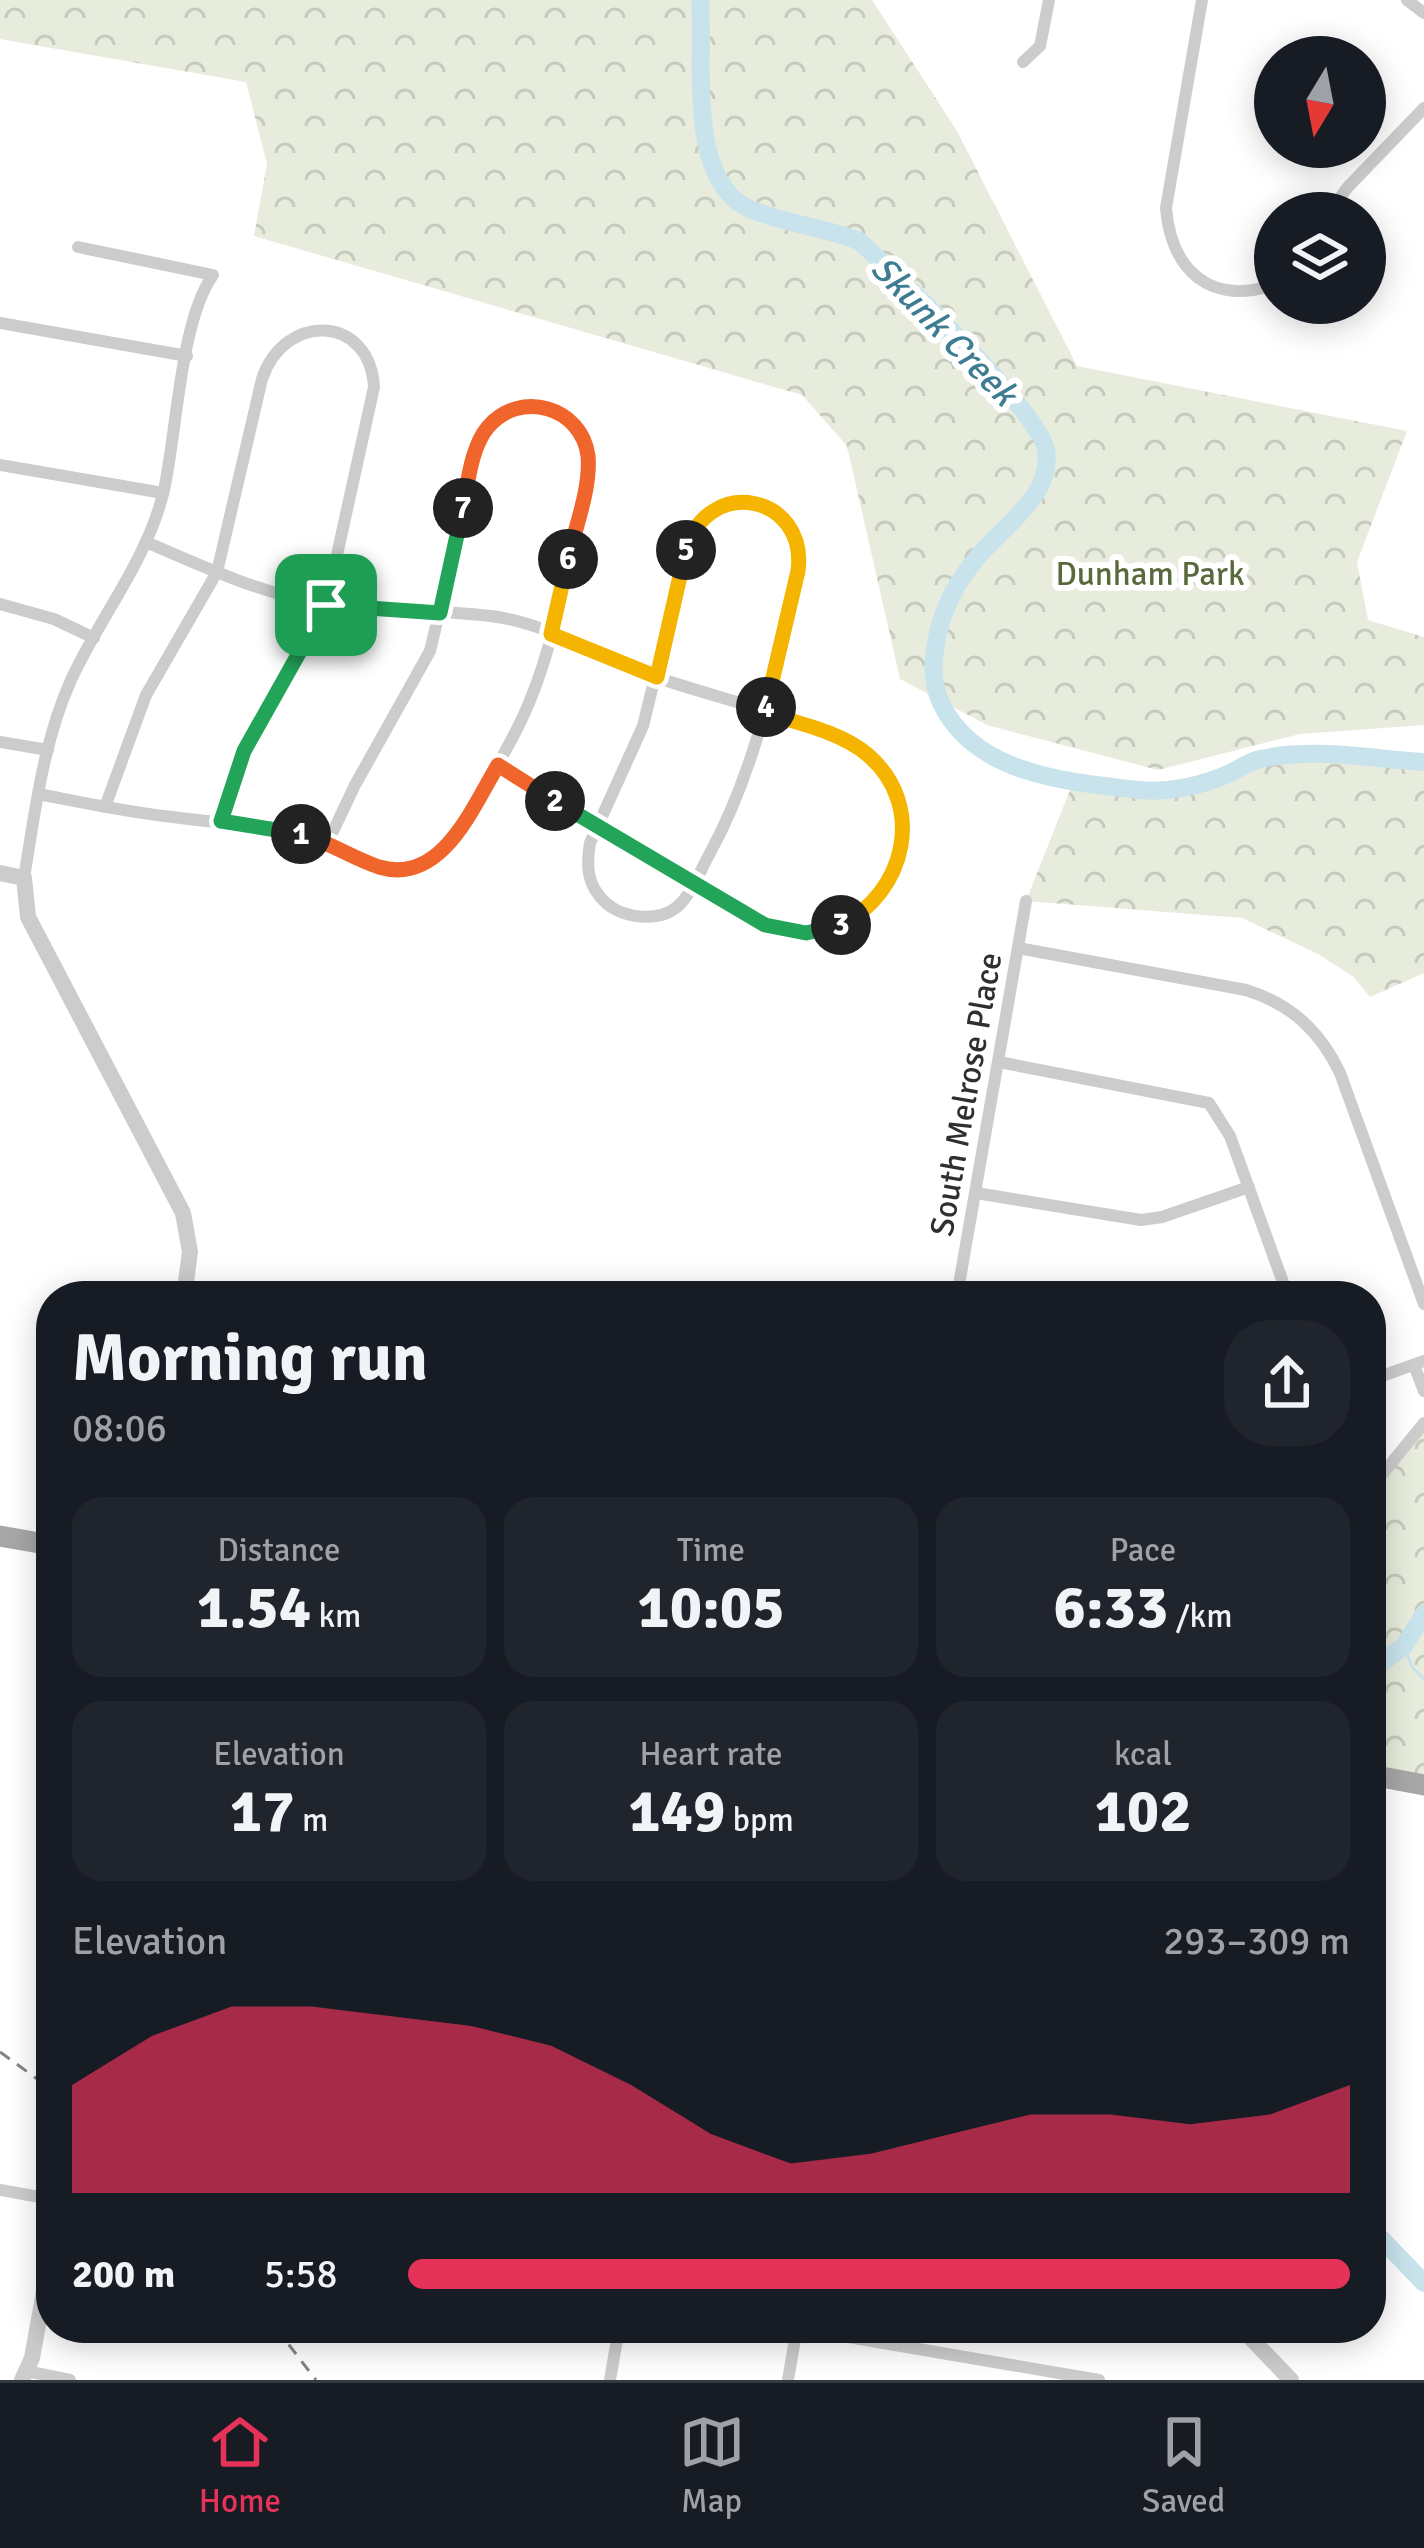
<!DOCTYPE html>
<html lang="en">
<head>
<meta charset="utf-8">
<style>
	body { margin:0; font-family:Signika,sans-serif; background:#20242c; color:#f1f3f6; height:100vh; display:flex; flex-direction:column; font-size:45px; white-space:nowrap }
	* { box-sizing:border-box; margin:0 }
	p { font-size:39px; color:#9ea1a6 }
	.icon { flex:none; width:66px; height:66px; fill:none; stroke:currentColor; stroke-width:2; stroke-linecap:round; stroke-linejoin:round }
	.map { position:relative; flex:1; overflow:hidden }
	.panel { position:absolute; left:36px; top:1281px; width:1350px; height:1062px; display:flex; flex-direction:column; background:#171b24; border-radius:48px; box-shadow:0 6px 30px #0003 }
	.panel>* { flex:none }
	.needle { width:78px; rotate:190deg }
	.fabs { position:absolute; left:1254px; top:36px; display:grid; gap:24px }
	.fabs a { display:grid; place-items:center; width:132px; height:132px; border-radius:50%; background:#171b24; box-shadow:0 6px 30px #0003; font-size:60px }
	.pin { position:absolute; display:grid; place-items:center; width:102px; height:102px; color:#fff; margin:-51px; border-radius:24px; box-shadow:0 6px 18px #0006 }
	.km { position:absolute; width:60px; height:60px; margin:-30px; border-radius:50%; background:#222; color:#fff; font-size:33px; line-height:60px; text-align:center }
	.round { display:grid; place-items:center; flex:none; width:126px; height:126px; border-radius:48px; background:#20242c }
	.head { display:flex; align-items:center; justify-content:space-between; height:204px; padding:0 36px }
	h1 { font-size:66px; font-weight:700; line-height:90px }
	.metrics { display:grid; grid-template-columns:repeat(3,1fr); gap:18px; height:204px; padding:12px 36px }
	.metrics div { display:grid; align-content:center; border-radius:30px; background:#20242c; text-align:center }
	.metrics b { font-size:60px; font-weight:700 }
	.metrics small { font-size:33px; font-weight:400 }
	.metrics p { font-size:33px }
	.chart { height:336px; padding:24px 36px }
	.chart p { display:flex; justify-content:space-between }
	.chart svg { width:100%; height:216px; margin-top:12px; fill:#e43258; opacity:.7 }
	ul { padding:0 36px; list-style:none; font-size:39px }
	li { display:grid; grid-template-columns:192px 144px 1fr; align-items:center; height:90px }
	li i { height:30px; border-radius:15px; background:#e43258 }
	.tab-bar { display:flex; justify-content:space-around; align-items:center; height:168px; border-top:3px solid #363941; background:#171b24; font-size:33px; color:#9ea1a6 }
	.tab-bar a { display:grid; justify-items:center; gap:6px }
	.tab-bar .current { color:#e43258 }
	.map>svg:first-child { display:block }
	.park { fill:url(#park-crowns) }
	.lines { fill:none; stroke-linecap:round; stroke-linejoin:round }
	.stream { stroke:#c9e3ec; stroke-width:3 }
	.river { stroke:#c9e3ec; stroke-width:18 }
	.minor { stroke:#ccc; stroke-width:12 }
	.tertiary { stroke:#ccc; stroke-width:16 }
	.primary { stroke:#a7a7a7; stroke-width:21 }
	.rail { stroke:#848484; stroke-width:3; stroke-dasharray:12 9; stroke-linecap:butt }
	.split-1-casing { stroke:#fff; stroke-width:24 }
	.split-2-casing { stroke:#fff; stroke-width:24 }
	.split-3-casing { stroke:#fff; stroke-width:24 }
	.split-4-casing { stroke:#fff; stroke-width:24 }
	.split-5-casing { stroke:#fff; stroke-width:24 }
	.split-6-casing { stroke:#fff; stroke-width:24 }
	.split-7-casing { stroke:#fff; stroke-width:24 }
	.split-8-casing { stroke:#fff; stroke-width:24 }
	.split-1 { stroke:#22a559; stroke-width:15 }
	.split-2 { stroke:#f0652b; stroke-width:15 }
	.split-3 { stroke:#22a559; stroke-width:15 }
	.split-4 { stroke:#f5b400; stroke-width:15 }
	.split-5 { stroke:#f5b400; stroke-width:15 }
	.split-6 { stroke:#f5b400; stroke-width:15 }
	.split-7 { stroke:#f0652b; stroke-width:15 }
	.split-8 { stroke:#22a559; stroke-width:15 }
	.labels { text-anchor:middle; stroke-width:12; stroke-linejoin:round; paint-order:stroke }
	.park-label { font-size:33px; fill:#586a3c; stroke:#fff }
	.street-label { font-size:33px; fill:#2f2f2f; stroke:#fff }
	.water-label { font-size:36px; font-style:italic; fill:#3d7c91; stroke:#fff }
</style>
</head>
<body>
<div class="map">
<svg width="1424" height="2380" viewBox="0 0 1424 2380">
	<defs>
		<pattern id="park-crowns" width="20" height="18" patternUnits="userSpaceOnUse" patternTransform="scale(3)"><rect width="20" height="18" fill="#e7ecdc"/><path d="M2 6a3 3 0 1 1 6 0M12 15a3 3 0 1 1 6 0" fill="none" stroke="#c6cbbd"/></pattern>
	</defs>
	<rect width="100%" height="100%" fill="#fff"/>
	<g class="park">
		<polygon points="0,0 872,0 957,131 1077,366 1407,431 1357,562 1368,620 1424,637 1424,725 1300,734 1158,770 987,725 900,679 847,446 802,395 254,236 267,164 246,82 0,39"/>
		<polygon points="1293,754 1424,762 1424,973 1370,997 1354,977 1318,954 1242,918 1026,901 1074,780 1144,790 1191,787 1256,759"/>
		<polygon points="1424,1428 1424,1786 1371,1776 1371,1488"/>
	</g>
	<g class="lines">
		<polyline class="stream" points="1404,1646 1412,1667 1424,1679"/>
		<g class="river">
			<path d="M 700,0 C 705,57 685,181 750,209 C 785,224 823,227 859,241 C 894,272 1040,412 1046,450 C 1054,496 999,529 975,560 C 953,587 939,617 935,650 C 932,669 933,686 941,703 C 975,775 1068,782 1139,790 C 1168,793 1201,786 1228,774 C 1239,769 1249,761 1261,759 C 1312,747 1372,759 1424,762"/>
			<polyline points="1371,1671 1404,1646 1424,1614"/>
			<polyline points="1371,2228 1424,2283"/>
		</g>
		<g class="minor">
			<path d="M 1202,0 L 1166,208 C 1171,271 1212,307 1275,284"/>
			<polyline points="1407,0 1424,13"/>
			<polyline points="1023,62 1040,46 1049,0"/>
			<polyline points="1329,213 1347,188 1424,108"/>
			<polyline points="0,323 187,356"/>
			<polyline points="0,465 163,493"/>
			<path d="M 730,503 C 773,500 802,527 798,570 C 776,667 758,765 710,853 C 701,869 694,889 682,902 C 664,923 625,920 606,903 C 587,886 586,866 590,843 L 643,726 L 689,538 L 707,514 Z"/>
			<path d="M 146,542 C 203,567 263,594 326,605 C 382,615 441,608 498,617 C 553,626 606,659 659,678 C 711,697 834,724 871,758 C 903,786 910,838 894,876 C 875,919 824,941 780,930 C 754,924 732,904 708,891 C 637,850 567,808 498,765"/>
			<polyline points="0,604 54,619 94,638"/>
			<polyline points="0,742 48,750"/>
			<path d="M 38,794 C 80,802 122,811 164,816 C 215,823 266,825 316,839 C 352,848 379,879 419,865 C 446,856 458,830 472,806 C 493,773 514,739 529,703 C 558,634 568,555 585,483 C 602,412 518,376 481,437 L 430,651 L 355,785 L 328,842"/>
			<path d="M 105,807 L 146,695 L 217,572 L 262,379 C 285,311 370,315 374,387 L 326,605 L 245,751 L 221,822"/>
			<path d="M 24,878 C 35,812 43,742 71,680 C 100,617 148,559 164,490 C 177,432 180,321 213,275 L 78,247"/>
			<path d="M 1018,948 L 1246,990 C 1291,1004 1320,1031 1340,1073 L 1424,1304"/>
			<polyline points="999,1062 1209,1103 1230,1136 1288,1296"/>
			<polyline points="976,1193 1141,1220 1162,1217 1249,1187"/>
			<polyline points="957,1296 1026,901"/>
			<polyline points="1414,1365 1424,1391"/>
			<polyline points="1371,1380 1424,1361"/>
			<polyline points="1371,1488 1424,1423"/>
			<polyline points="0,2190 51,2199"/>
			<polyline points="796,2328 1099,2380"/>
			<polyline points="26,2371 70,2380"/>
			<polyline points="610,2380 619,2328"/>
			<polyline points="788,2380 797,2328"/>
		</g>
		<g class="tertiary">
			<polyline points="0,873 24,878 28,917 183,1213 190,1252 184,1296"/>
			<polyline points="1241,2328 1291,2380"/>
			<polyline points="22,2380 32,2358 51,2253"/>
		</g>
		<g class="primary">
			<polyline points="0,1536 51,1545"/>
			<polyline points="1371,1775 1424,1785"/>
		</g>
		<g class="rail">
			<polyline points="0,2052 51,2089"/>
			<polyline points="276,2328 316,2380"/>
		</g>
	</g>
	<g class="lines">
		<defs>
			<polyline id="split-1" points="301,834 221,821 244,751 326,605"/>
			<path id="split-2" d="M 301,834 C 329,842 352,858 379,867 C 442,886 473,806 498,765 L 555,801"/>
			<polyline id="split-3" points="555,801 765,925 806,933 841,925"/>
			<path id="split-4" d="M 766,707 L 765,713 C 798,723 841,732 868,755 C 927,806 905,893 841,925"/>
			<path id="split-5" d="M 686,550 C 708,474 808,495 798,571 L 766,707"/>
			<polyline id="split-6" points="568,559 551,634 657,677 686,550"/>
			<path id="split-7" d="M 463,508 C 468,483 471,447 488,427 C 520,389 582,407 588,456 C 591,488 575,528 568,559"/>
			<polyline id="split-8" points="326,605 440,613 463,508"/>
		</defs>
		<use href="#split-1" class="split-1-casing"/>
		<use href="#split-2" class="split-2-casing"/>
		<use href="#split-3" class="split-3-casing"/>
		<use href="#split-4" class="split-4-casing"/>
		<use href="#split-5" class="split-5-casing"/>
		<use href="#split-6" class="split-6-casing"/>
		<use href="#split-7" class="split-7-casing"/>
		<use href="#split-8" class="split-8-casing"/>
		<use href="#split-1" class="split-1"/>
		<use href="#split-2" class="split-2"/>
		<use href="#split-3" class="split-3"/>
		<use href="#split-4" class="split-4"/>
		<use href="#split-5" class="split-5"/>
		<use href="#split-6" class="split-6"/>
		<use href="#split-7" class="split-7"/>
		<use href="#split-8" class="split-8"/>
	</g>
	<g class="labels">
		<g class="park-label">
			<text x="1150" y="585">Dunham Park</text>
		</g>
		<g class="street-label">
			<text transform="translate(965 1094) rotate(-80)" y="12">South Melrose Place</text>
		</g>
		<g class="water-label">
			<text transform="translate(945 330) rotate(46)" y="13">Skunk Creek</text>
		</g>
	</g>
</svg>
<div class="fabs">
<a><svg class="needle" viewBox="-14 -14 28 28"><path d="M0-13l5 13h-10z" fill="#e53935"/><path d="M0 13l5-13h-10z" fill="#9ea1a6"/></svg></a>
<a><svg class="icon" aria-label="layers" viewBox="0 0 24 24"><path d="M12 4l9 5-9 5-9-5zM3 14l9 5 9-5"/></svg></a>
</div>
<div class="pin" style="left:326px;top:605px;background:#1e9e55"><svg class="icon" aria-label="arrive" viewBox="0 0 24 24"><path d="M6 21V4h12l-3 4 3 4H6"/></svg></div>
<b class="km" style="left:301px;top:834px">1</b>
<b class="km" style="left:555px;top:801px">2</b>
<b class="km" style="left:841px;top:925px">3</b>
<b class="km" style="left:766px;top:707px">4</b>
<b class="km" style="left:686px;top:550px">5</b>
<b class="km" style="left:568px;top:559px">6</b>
<b class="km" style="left:463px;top:508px">7</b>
<section class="panel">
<div class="head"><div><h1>Morning run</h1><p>08:06</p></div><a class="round"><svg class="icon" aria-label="share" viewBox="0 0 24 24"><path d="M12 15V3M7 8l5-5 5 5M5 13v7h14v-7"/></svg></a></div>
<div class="metrics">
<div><p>Distance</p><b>1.54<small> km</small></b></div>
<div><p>Time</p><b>10:05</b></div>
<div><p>Pace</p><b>6:33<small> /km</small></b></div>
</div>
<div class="metrics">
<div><p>Elevation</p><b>17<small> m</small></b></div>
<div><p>Heart rate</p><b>149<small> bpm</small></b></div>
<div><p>kcal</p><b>102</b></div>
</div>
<div class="chart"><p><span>Elevation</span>293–309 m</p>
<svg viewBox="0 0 160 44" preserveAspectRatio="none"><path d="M0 44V22L10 12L20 6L30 6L40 8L50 10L60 14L70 22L80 32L90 38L100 36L110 32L120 28L130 28L140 30L150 28L160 22V44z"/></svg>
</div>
<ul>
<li><b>200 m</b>5:58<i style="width:100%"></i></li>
</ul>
</section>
</div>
<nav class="tab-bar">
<a class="current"><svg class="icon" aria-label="home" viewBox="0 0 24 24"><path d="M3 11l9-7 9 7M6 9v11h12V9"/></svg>Home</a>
<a><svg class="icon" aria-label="map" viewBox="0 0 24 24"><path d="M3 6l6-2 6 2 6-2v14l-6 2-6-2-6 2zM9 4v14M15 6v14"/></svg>Map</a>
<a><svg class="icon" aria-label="saved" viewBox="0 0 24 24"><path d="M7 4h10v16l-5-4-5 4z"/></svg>Saved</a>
</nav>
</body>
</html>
